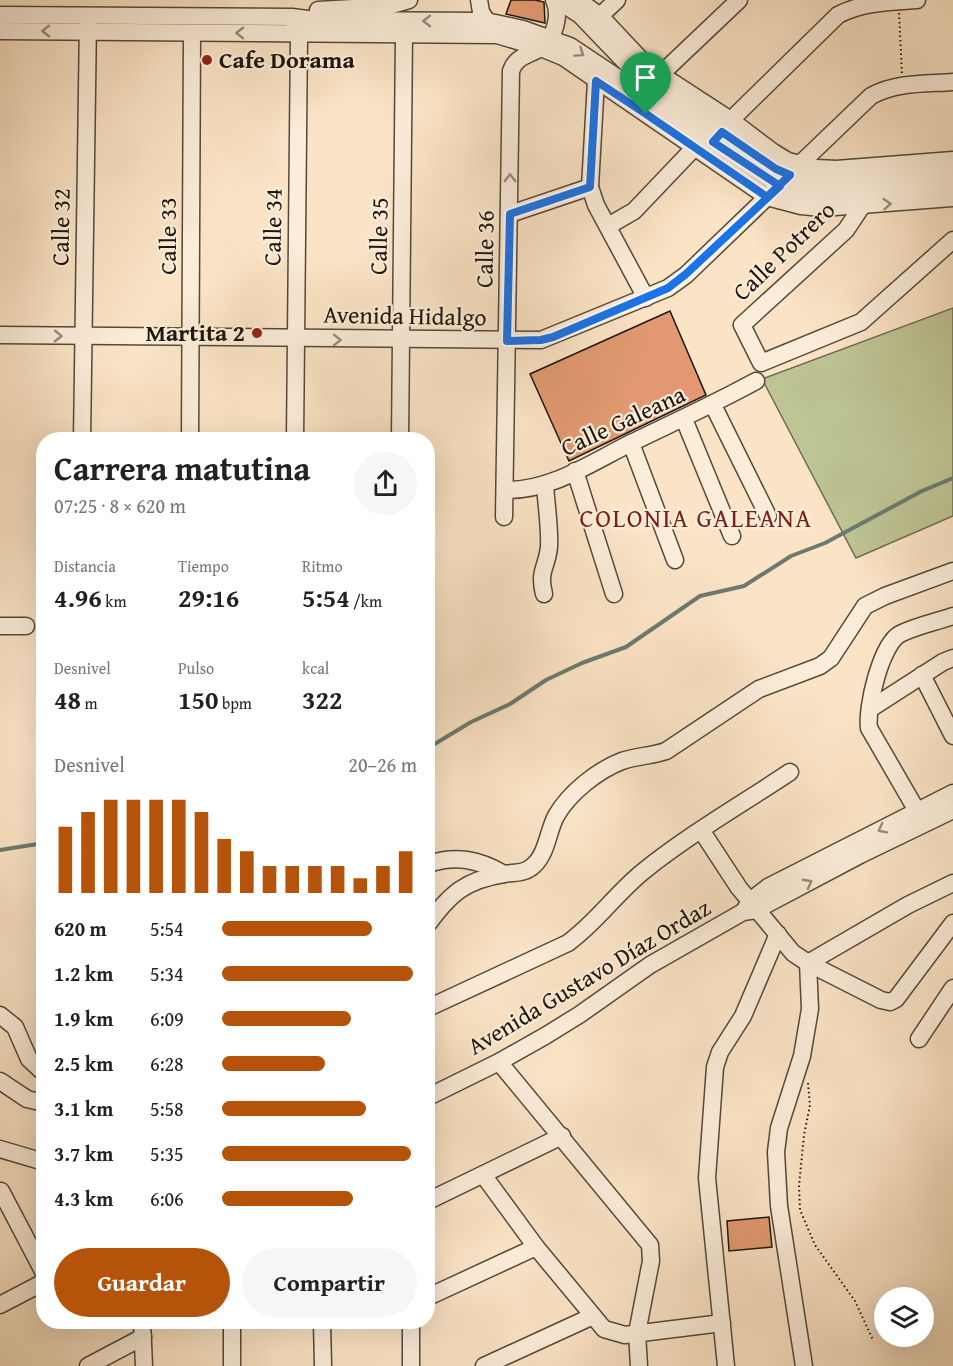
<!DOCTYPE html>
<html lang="es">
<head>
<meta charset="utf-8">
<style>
	body { margin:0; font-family:"Gentium Book Plus",serif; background:#f6f6f6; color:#222; height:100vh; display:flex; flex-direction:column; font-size:22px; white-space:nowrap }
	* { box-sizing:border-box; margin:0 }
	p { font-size:20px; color:#767676 }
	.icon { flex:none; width:33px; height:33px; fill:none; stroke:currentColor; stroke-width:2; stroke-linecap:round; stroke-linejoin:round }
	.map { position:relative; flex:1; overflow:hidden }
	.details { position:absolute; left:36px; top:432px; width:399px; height:897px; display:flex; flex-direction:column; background:#fff; border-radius:24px; box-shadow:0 6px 24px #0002 }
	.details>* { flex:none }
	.buttons { position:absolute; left:874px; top:1287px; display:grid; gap:12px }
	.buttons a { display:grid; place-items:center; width:60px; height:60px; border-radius:50%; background:#fff; box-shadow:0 6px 24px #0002; font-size:30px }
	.pin { position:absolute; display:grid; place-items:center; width:51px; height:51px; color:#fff; margin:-62px -26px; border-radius:50% 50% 50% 0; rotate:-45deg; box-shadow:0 0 6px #0007 }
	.pin .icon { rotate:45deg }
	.round { display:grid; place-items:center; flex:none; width:63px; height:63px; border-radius:32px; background:#f6f6f6 }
	.headline { display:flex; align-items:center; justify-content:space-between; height:102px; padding:0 18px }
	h1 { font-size:33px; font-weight:700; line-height:45px }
	.metrics { display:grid; grid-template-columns:repeat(3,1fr); gap:9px; height:102px; padding:6px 18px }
	.metrics div { display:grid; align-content:center }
	.metrics b { font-size:26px; font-weight:700 }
	.metrics small { font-size:16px; font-weight:400 }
	.metrics p { font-size:16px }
	.chart { height:168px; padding:12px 18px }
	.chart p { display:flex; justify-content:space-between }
	.chart svg { width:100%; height:108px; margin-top:6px; stroke:#b45309; stroke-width:6 }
	.cta { display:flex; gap:12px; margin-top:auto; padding:12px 18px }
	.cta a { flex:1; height:69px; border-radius:36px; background:#b45309; color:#fff; font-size:24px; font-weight:700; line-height:69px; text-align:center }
	.cta a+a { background:#f6f6f6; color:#222 }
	ul { padding:0 18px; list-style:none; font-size:20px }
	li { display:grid; grid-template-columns:96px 72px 1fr; align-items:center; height:45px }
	li i { height:15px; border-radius:8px; background:#b45309 }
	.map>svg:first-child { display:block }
	.green { fill:#bec495; stroke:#6e6c50; stroke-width:1.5 }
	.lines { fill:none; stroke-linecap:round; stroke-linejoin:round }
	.stream { stroke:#6b7b70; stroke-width:4 }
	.building { fill:#e29971; stroke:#1d150b; stroke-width:1.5 }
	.minor-casing { stroke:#54493a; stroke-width:19 }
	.path { stroke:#1d150b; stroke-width:2; stroke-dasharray:1.5 3; stroke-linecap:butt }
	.minor { stroke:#fcedda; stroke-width:16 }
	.oneway { stroke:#988c7d }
	.route-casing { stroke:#fff; stroke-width:12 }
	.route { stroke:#1a73e8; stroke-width:8 }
	.poi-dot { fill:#8f2418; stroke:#fcedda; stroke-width:2 }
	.labels { text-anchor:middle; stroke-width:4.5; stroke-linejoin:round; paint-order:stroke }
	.poi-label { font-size:24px; font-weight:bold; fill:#1d150b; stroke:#fcedda; text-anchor:start }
	.street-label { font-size:24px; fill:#1d150b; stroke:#fcedda }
	.neighbourhood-label { font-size:26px; letter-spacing:1.5px; fill:#7a1f14; stroke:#fcedda }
</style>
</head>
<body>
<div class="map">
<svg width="953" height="1366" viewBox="0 0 953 1366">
	<rect width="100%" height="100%" fill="#fbe4c6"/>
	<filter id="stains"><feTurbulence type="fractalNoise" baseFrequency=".00333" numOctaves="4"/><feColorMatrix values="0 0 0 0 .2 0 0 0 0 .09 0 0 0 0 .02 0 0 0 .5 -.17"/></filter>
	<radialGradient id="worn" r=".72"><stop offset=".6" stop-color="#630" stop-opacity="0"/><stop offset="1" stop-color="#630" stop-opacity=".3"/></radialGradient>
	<polygon class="green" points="953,308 953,516 856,558 762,379"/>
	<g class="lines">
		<g class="stream">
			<polyline points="428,748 471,722 510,704 546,680 582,663 626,647 700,596 744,586 791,556 825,543 922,491 953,478"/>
			<polyline points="0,850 44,843"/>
		</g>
	</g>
	<g class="building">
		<polygon points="511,0 535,0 544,2 545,23 506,14"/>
		<polygon points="670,311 706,395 569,461 530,374"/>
		<polygon points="769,1217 772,1247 729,1251 727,1221"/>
	</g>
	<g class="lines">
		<defs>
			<g id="minor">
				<polyline points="479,0 481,12 492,29"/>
				<path d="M 557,0 L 580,15 L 629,66 L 776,169 C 792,176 806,180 823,182 L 953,173"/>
				<polyline points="578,0 600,16 646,65 732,121 773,152 788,161 817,168 836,169 953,160"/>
				<polyline points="318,10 388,6 409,0"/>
				<path d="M 0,15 L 292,17 L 315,20 L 486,21 L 523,29 L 570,46 L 780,186 C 835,203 896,190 953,185"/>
				<polyline points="600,16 617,0"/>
				<polyline points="295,24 299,34 295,440"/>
				<polyline points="0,31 497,35 541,48 563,57 767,197 801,206 822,208 953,198"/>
				<polyline points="660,75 739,0"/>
				<polyline points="596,81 590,187 596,205 646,298"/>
				<path d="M 724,129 L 737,114 L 838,15 C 863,2 889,2 917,0"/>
				<path d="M 800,164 L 871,96 C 896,82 925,84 953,82"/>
				<polyline points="862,206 846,230 742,325 761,363 861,322 953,240"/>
				<polyline points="510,214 590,187"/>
				<polyline points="608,226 634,211 695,147"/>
				<polyline points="0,335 541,340 668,288 686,275 790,175"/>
				<polyline points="713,405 768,516"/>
				<polyline points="684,419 732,536"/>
				<polyline points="82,440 88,20"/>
				<polyline points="190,440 192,33"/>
				<polyline points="400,440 404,34"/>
				<polyline points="631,443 675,560"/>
				<polyline points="575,471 614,594"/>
				<path d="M 506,490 C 550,491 591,463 629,444 C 672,423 714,404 756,381"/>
				<path d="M 504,517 L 511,71 C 516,56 528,56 540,48 C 555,39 561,15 554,0"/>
				<path d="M 544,594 C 538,570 547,568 549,547 C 550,526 546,504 545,484"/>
				<polyline points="0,626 26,626"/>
				<polyline points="922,675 953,736"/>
				<polyline points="870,709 943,662 953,658"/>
				<path d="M 924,823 L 869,728 C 866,708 881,644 900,634 C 916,626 936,622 953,616"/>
				<polyline points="701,830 739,888 793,953 808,963 881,1000 890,1002 896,999 953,923"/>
				<path d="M 428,864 C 456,855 478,859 504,874"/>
				<polyline points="744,911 750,901 768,887 953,793"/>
				<path d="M 428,924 C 450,894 465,880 504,874 C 515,872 525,874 534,865 C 547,853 548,831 556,816 C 569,793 598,770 622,761 C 636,756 652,756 666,751 L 759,689 L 820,666 L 831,658 L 865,606 L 885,596 L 953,571"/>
				<polyline points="808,963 908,905 953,883"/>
				<path d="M 428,1008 L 568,943 C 597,922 617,892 645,870 C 690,834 742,804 790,772"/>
				<polyline points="0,1015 15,1027 29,1059 44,1073"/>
				<polyline points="919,1039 953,988"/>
				<polyline points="499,1062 650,1245 651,1261 637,1333 639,1366"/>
				<polyline points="0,1081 27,1099 44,1103"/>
				<polyline points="428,1097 499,1062 545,1036 579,1015 650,965 743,912 756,910 860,855 953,810"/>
				<polyline points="0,1149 44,1162"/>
				<polyline points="484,1176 536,1247 604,1329 625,1335 722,1323"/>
				<polyline points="1,1191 44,1273"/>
				<polyline points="428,1201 562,1136"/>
				<polyline points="428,1297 536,1247"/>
				<polyline points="0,1305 44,1282"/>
				<polyline points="142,1322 144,1366"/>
				<polyline points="232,1322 232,1366"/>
				<polyline points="322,1322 323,1366"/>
				<polyline points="411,1322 411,1366"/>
				<polyline points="88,1366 143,1337"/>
				<polyline points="484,1366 593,1316"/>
				<polyline points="726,1366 707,1178 715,1067 720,1052 743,1016 778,934"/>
				<polyline points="804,1366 779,1206 776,1152 779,1128 802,1056 810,1009 808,963"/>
			</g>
		</defs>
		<use href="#minor" class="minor-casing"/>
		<g class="path">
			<polyline points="899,13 902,74"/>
			<polyline points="808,1083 810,1105 804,1135 799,1186 800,1210 815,1245 855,1301 873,1340"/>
		</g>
		<use href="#minor" class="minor"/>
	</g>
	<defs><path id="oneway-chevron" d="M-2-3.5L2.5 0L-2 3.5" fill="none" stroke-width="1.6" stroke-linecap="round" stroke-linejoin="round" transform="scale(1.5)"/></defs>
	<g class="oneway">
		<use href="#oneway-chevron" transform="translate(427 21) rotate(-180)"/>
		<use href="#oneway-chevron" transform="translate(46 31) rotate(-180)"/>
		<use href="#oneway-chevron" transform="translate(240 33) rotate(-179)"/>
		<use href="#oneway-chevron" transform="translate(580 53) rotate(34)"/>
		<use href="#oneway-chevron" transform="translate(510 178) rotate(-90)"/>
		<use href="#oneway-chevron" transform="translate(887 204) rotate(-5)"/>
		<use href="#oneway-chevron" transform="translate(58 336) rotate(1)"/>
		<use href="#oneway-chevron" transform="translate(337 340) rotate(1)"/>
		<use href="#oneway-chevron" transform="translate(882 829) rotate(153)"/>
		<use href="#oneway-chevron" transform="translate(808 883) rotate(-28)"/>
	</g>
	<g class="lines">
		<defs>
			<polyline id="route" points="646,114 596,81 590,187 510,214 507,341 541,340 553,337 668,288 686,274 780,186 713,142 722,132 776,169 790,175 767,197 646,114"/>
		</defs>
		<use href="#route" class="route-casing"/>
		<use href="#route" class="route"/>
	</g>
	<g class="poi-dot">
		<circle cx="207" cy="60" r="6"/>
		<circle cx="257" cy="333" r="6"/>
	</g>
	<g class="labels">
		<g class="poi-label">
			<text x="219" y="68">Cafe Dorama</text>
			<text x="245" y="341" text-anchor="end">Martita 2</text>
		</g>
		<g class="street-label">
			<text transform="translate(61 227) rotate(-89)" y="8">Calle 32</text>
			<text transform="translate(273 227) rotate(-89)" y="8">Calle 34</text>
			<text transform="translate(168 236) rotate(-90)" y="8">Calle 33</text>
			<text transform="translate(379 236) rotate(-89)" y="8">Calle 35</text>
			<text transform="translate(485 249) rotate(-89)" y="8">Calle 36</text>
			<text transform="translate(784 251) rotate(-44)" y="8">Calle Potrero</text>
			<text transform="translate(405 316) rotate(1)" y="8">Avenida Hidalgo</text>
			<text transform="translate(623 421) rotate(-25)" y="8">Calle Galeana</text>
			<text transform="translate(589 977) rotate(-31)" y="8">Avenida Gustavo Díaz Ordaz</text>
		</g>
		<g class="neighbourhood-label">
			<text x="696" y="527">COLONIA GALEANA</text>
		</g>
	</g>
	<rect width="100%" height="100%" filter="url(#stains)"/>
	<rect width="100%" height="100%" fill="url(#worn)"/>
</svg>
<div class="buttons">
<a><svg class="icon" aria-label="layers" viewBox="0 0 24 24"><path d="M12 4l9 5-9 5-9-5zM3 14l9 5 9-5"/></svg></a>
</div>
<div class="pin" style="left:646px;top:114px;background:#1e9e55"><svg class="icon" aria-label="arrive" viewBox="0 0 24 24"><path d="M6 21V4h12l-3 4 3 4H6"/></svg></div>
<section class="details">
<div class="headline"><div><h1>Carrera matutina</h1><p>07:25 · 8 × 620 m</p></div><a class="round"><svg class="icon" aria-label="share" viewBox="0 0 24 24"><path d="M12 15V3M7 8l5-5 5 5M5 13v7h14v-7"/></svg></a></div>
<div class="metrics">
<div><p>Distancia</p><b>4.96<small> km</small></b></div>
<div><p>Tiempo</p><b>29:16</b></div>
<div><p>Ritmo</p><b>5:54<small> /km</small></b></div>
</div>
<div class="metrics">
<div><p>Desnivel</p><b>48<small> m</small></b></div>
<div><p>Pulso</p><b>150<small> bpm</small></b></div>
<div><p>kcal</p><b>322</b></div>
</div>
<div class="chart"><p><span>Desnivel</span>20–26 m</p>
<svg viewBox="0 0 160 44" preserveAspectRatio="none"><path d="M5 44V17M15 44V11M25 44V6M35 44V6M45 44V6M55 44V6M65 44V11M75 44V22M85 44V27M95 44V33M105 44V33M115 44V33M125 44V33M135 44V38M145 44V33M155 44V27"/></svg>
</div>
<ul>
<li><b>620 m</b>5:54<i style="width:77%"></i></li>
<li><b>1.2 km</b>5:34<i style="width:98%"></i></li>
<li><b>1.9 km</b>6:09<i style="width:66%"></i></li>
<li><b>2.5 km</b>6:28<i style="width:53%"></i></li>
<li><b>3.1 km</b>5:58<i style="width:74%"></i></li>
<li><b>3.7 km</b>5:35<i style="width:97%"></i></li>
<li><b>4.3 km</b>6:06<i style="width:67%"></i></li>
</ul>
<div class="cta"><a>Guardar</a><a>Compartir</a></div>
</section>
</div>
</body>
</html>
